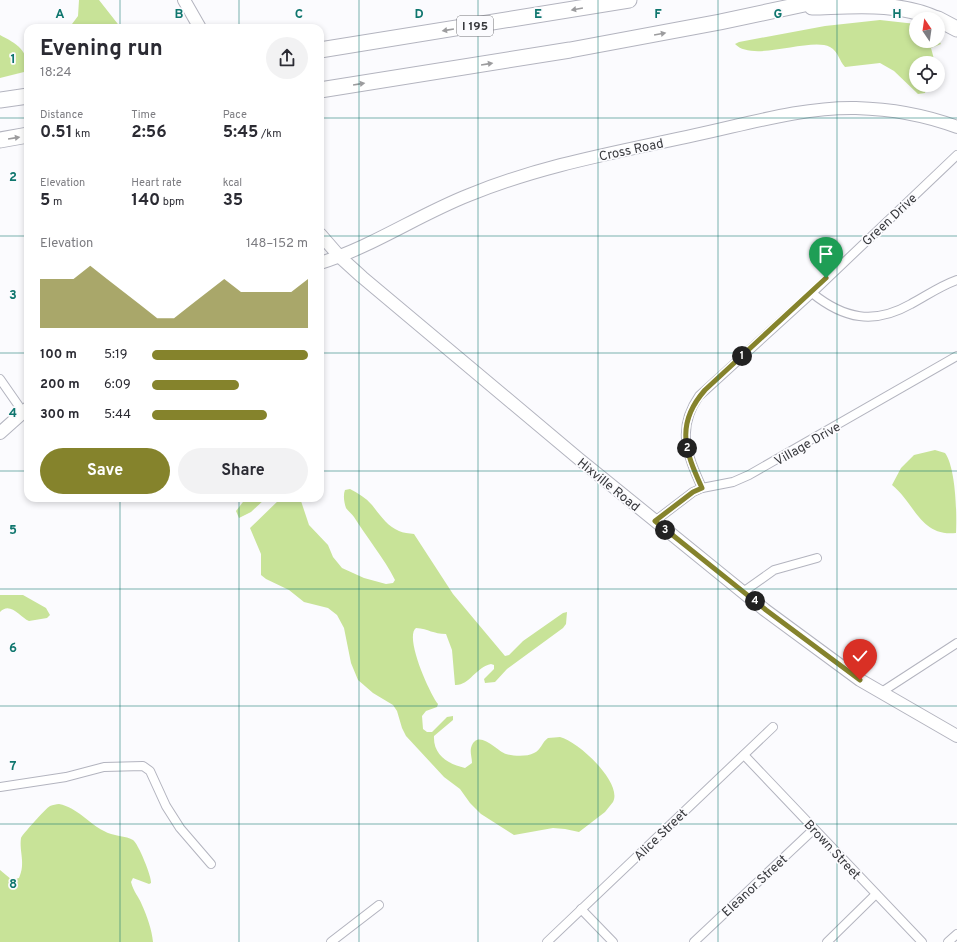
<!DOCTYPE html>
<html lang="en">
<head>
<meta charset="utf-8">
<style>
	body { margin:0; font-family:Overpass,sans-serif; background:#f2f2f3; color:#2b2b33; height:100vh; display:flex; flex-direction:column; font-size:15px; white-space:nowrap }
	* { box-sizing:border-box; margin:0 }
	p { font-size:13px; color:#7c7c81 }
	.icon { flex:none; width:22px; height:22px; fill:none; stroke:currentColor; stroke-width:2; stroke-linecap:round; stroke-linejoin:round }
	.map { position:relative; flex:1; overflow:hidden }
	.side { position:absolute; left:24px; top:24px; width:300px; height:478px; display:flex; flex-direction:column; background:#fff; border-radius:12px; box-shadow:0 2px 6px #0003 }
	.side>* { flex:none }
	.needle { width:26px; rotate:347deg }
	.fabs { position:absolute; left:909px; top:12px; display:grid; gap:8px }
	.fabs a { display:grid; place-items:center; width:36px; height:36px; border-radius:50%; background:#fff; box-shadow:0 2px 6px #0003; font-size:20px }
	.pin { position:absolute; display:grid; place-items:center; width:34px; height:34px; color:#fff; margin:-41px -17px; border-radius:50% 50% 50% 0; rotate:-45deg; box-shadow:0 0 4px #0007 }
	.pin .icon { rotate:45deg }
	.km { position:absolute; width:20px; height:20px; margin:-10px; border-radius:50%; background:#222; color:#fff; font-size:11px; line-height:20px; text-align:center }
	.round { display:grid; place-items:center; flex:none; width:42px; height:42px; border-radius:21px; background:#f2f2f3 }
	.overview { display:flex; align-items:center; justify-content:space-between; height:68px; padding:0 16px }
	h1 { font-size:22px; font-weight:700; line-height:30px }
	.metrics { display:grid; grid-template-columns:repeat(3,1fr); gap:6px; height:68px; padding:4px 16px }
	.metrics div { display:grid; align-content:center }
	.metrics b { font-size:17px; font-weight:700 }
	.metrics small { font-size:11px; font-weight:400 }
	.metrics p { font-size:11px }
	.chart { height:112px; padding:8px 16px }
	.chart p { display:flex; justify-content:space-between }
	.chart svg { width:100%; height:72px; margin-top:4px; fill:#85832c; opacity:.7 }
	.primary-button { display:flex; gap:8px; margin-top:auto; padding:8px 16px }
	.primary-button a { flex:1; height:46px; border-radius:24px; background:#85832c; color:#fff; font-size:16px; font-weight:700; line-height:46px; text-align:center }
	.primary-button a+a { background:#f2f2f3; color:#2b2b33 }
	ul { padding:0 16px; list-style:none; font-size:13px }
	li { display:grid; grid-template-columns:64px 48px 1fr; align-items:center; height:30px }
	li i { height:10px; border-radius:5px; background:#85832c }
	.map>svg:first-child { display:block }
	.green { fill:#c8e398 }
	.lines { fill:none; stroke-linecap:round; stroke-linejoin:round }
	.street-casing { stroke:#b3b4bf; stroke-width:10 }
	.secondary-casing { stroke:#b3b4bf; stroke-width:14 }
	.highway-casing { stroke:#b3b4bf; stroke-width:17 }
	.street { stroke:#fff; stroke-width:8 }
	.secondary { stroke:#fff; stroke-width:12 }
	.highway { stroke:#fff; stroke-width:15 }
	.oneway { fill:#9c9c9e }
	.route-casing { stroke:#fff; stroke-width:8 }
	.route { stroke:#85832c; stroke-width:5 }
	.grid { fill:none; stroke:#0f766e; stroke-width:1; stroke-opacity:0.55 }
	.labels { text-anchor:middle; stroke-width:3.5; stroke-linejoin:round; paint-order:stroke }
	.shield { fill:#fbfbfe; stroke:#727377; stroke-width:1 }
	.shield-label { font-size:12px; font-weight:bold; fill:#38393d }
	.street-label { font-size:13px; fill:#38393d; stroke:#fbfbfe }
	.grid-label { font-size:13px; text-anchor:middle; font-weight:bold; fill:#0f766e; stroke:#fbfbfe; stroke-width:3.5; stroke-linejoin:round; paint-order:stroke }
</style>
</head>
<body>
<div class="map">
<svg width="957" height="942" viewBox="0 0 957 942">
	<rect width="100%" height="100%" fill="#fbfbfe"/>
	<g class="green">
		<polygon points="79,0 99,0 121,28 69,28 78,16"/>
		<path d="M 880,20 L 916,24 L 916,41 L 938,41 L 938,39 L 941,44 L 931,48 L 935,63 L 916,63 L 916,85 L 927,85 L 925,93 L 918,94 L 894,71 L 880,63 L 845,67 C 839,61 839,52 830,47 C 810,37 753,63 735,44 L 739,42 L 825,26 Z"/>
		<path d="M 0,35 C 17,44 28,50 28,71 L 0,78 Z"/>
		<path d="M 935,450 L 945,453 C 956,468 957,515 956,533 C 920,537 915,503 892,485 L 901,468 L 914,455 Z"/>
		<path d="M 350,489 C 358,493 366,498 372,505 C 380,515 387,526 399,531 C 403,533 409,533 414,534 L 453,594 L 505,656 L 509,655 L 523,641 L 563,613 L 567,612 L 566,624 L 563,628 L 507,669 L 495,682 L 485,683 L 484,679 L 494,669 L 494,665 L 491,664 C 476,667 469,686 455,685 L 452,650 L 446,634 C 433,634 429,629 416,628 C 404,637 430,694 438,704 L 437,707 L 426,711 L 422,716 L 423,729 L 427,732 L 432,732 L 447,717 L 453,716 L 453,720 L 434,736 C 433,755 448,764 465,768 L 472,763 C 472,758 470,753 471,748 C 477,727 497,751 506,754 C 513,756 527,757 534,753 C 541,750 542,742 548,738 C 552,738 557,737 560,737 C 578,741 623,783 613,802 L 605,812 L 579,832 L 565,829 L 553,828 L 514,835 L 481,814 L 470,803 L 460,789 L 444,777 L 406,736 L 402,728 L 397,711 L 393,705 L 373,693 L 358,680 L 351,663 L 344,628 L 337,615 L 328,608 L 304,602 L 289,590 L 266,579 L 261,575 L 261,554 L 250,528 L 281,498 L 300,498 L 309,525 L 328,545 L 333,557 L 342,568 L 364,578 L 386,584 L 393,583 L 395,580 C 384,558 367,538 354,517 C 352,514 348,511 346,508 C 344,502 343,495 345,490 Z"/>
		<polygon points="246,498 266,498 251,512 239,518 236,511"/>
		<path d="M 0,595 L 23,595 L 46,608 L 50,615 L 47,618 L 29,621 C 20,617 10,601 0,612 Z"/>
		<path d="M 59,804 C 78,808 88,823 104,831 C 112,836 127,836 133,840 C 138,843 152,877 151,883 L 149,884 L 133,878 L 131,882 C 134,893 138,895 142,905 C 147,916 152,930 153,942 L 0,942 L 0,870 L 12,880 L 19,878 C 26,863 19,852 21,838 C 22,835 46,808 50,806 C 53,805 56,804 59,804 Z"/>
	</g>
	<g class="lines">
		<defs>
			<g id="street">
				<path d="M 812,293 C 844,319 874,325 911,304 C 926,296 940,286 957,280"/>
				<polyline points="0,379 23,412"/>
				<path d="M 702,488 C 687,454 676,429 699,396 L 812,293 L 957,155"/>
				<polyline points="655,521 693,492 702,488 733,482 749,475 957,356"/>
				<polyline points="743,592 774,570 817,558"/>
				<polyline points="880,693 957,643"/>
				<polyline points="744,755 922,942"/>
				<polyline points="0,787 66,777 104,767 143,766 150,771 166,806 180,828 211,864"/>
				<polyline points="581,909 613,942"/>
				<polyline points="331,942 379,905"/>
				<polyline points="547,942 773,727"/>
				<polyline points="694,942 814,829"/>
				<polyline points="827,942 876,894"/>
				<polyline points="948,942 957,934"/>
			</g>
			<g id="secondary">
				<polyline points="184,0 200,28"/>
				<polyline points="320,234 340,257 362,277 579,459 765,610 860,680 957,736"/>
				<path d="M 320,263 C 372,247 418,215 469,195 C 542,165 618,152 695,135 C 747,124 802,107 856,108 C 890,109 925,115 957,127"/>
				<polyline points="0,433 28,408"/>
			</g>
			<g id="highway">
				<path d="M 812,7 C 854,6 897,1 937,19"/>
				<polyline points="938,19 957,29"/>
				<polyline points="320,50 629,0"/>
				<polyline points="320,90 570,50 720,22 823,0"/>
				<polyline points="0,100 28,96"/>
				<polyline points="0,140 28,135"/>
			</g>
		</defs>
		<use href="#street" class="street-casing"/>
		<use href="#secondary" class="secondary-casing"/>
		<use href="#highway" class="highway-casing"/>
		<use href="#street" class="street"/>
		<use href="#secondary" class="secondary"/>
		<use href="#highway" class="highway"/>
	</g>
	<defs><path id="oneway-solid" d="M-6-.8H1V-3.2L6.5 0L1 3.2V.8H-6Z"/></defs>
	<g class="oneway">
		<use href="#oneway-solid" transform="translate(577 9) rotate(170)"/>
		<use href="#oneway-solid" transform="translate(448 30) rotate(171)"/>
		<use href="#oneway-solid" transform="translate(660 34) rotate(-10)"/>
		<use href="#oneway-solid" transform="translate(487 64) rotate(-9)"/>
		<use href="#oneway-solid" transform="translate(359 84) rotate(-9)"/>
		<use href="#oneway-solid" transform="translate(14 138) rotate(-9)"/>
	</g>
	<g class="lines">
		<defs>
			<path id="route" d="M 826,278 L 705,390 C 675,424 685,451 702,488 L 693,492 L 655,521 L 766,610 L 860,680"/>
		</defs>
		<use href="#route" class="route-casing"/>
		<use href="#route" class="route"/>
	</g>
	<path class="grid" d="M 120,0 L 120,28M 239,0 L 239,28M 359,0 L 359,942M 478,0 L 478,942M 598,0 L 598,942M 718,0 L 718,942M 837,0 L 837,942M 0,118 L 28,118M 320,118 L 957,118M 0,236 L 28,236M 320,236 L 957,236M 0,353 L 28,353M 320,353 L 957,353M 0,471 L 28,471M 320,471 L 957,471M 120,498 L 120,942M 239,498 L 239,942M 0,589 L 957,589M 0,706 L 957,706M 0,824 L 957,824"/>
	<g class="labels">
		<rect class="shield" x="457" y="16" width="36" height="20" rx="3"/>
		<g class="shield-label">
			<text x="475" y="30">I 195</text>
		</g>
		<g class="street-label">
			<text transform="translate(631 149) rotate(-12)" y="5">Cross Road</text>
			<text transform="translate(889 219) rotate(-43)" y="5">Green Drive</text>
			<text transform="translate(807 443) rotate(-30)" y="5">Village Drive</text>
			<text transform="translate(609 484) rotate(39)" y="5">Hixville Road</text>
			<text transform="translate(660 834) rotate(-44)" y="5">Alice Street</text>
			<text transform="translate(833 849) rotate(47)" y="5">Brown Street</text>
			<text transform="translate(754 885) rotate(-43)" y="5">Eleanor Street</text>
		</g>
	</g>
	<g class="grid-label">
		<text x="60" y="18">A</text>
		<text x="179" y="18">B</text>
		<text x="299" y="18">C</text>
		<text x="419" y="18">D</text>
		<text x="538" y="18">E</text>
		<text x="658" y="18">F</text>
		<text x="778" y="18">G</text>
		<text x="897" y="18">H</text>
		<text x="13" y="63">1</text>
		<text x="13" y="181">2</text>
		<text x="13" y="299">3</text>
		<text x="13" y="417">4</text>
		<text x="13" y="534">5</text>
		<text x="13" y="652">6</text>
		<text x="13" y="770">7</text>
		<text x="13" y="888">8</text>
	</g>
</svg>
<div class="fabs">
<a><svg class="needle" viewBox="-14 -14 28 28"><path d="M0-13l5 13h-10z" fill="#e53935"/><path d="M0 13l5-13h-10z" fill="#7c7c81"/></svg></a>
<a><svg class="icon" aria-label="locate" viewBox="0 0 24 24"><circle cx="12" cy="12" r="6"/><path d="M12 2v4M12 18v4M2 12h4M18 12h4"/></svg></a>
</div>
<div class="pin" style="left:826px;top:278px;background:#1e9e55"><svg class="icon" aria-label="arrive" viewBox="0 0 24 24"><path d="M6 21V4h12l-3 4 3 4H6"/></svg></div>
<div class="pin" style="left:860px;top:680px;background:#d93025"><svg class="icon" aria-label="check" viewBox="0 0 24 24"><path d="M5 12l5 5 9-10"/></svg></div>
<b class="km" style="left:742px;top:356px">1</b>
<b class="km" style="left:687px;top:448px">2</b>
<b class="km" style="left:665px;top:530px">3</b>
<b class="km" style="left:755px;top:601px">4</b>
<section class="side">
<div class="overview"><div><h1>Evening run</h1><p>18:24</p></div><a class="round"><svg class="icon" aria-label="share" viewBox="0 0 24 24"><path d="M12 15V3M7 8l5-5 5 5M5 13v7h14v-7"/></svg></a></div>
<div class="metrics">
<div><p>Distance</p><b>0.51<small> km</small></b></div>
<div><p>Time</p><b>2:56</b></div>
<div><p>Pace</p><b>5:45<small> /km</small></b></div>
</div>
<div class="metrics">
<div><p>Elevation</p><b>5<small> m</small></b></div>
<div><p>Heart rate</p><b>140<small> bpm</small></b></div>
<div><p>kcal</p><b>35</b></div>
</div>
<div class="chart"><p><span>Elevation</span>148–152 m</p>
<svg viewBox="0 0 160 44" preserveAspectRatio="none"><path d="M0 44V14L10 14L20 14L30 6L40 14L50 22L60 30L70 38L80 38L90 30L100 22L110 14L120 22L130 22L140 22L150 22L160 14V44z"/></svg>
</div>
<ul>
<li><b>100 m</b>5:19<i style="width:100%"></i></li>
<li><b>200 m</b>6:09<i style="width:56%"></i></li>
<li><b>300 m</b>5:44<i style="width:74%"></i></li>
</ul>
<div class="primary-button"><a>Save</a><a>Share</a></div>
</section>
</div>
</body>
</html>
